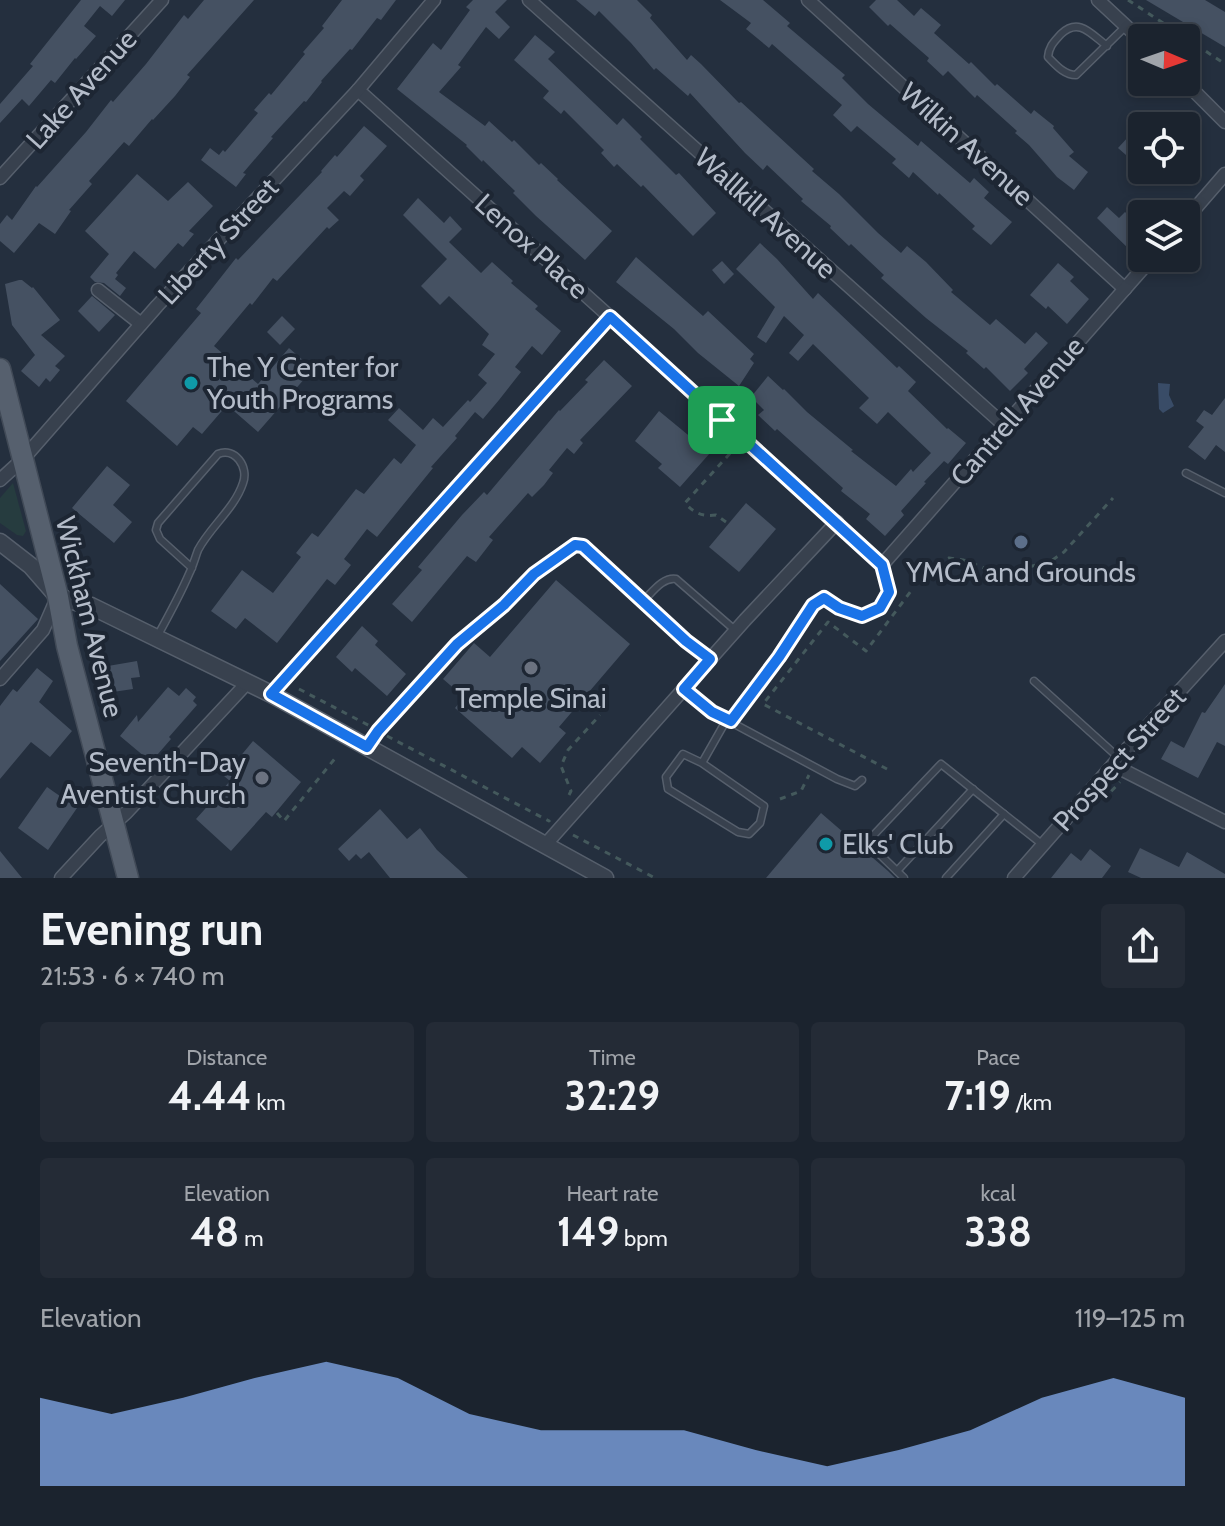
<!DOCTYPE html>
<html lang="en">
<head>
<meta charset="utf-8">
<style>
	body { margin:0; font-family:Cabin,sans-serif; background:#242b36; color:#f1f3f6; height:100vh; display:flex; flex-direction:column; font-size:30px; white-space:nowrap }
	* { box-sizing:border-box; margin:0 }
	p { font-size:26px; color:#a0a4aa }
	.icon { flex:none; width:44px; height:44px; fill:none; stroke:currentColor; stroke-width:2; stroke-linecap:round; stroke-linejoin:round }
	.map { position:relative; height:878px; overflow:hidden }
	.details { display:flex; flex-direction:column; background:#1b232e; flex:1 }
	.details>* { flex:none }
	.needle { width:52px; rotate:92deg }
	.controls { position:absolute; left:1128px; top:24px; display:grid; gap:16px }
	.controls a { display:grid; place-items:center; width:72px; height:72px; border-radius:8px; background:#1b232e; box-shadow:0 4px 12px #0003,0 0 0 2px #39404a; font-size:40px }
	.pin { position:absolute; display:grid; place-items:center; width:68px; height:68px; color:#fff; margin:-34px; border-radius:16px; box-shadow:0 4px 12px #0006 }
	.round { display:grid; place-items:center; flex:none; width:84px; height:84px; border-radius:8px; background:#242b36 }
	.summary { display:flex; align-items:center; justify-content:space-between; height:136px; padding:0 40px }
	h1 { font-size:44px; font-weight:800; line-height:60px }
	.figures { display:grid; grid-template-columns:repeat(3,1fr); gap:12px; height:136px; padding:8px 40px }
	.figures div { display:grid; align-content:center; border-radius:8px; background:#242b36; text-align:center }
	.figures b { font-size:40px; font-weight:800 }
	.figures small { font-size:22px; font-weight:400 }
	.figures p { font-size:22px }
	.chart { height:224px; padding:16px 40px }
	.chart p { display:flex; justify-content:space-between }
	.chart svg { width:100%; height:144px; margin-top:8px; fill:#8ab4f8; opacity:.7 }
	.map>svg:first-child { display:block }
	.green { fill:#263c3f }
	.water { fill:#394c67 }
	.building { fill:#455162 }
	.lines { fill:none; stroke-linecap:round; stroke-linejoin:round }
	.service-casing { stroke:#565f6c; stroke-width:9 }
	.minor-casing { stroke:#565f6c; stroke-width:15 }
	.tertiary-casing { stroke:#565f6c; stroke-width:19 }
	.primary-casing { stroke:#414a57; stroke-width:23 }
	.path { stroke:#44595c; stroke-width:3; stroke-dasharray:6 6; stroke-linecap:butt }
	.service { stroke:#38414e; stroke-width:6 }
	.minor { stroke:#38414e; stroke-width:12 }
	.tertiary { stroke:#38414e; stroke-width:16 }
	.primary { stroke:#56606e; stroke-width:20 }
	.route-casing { stroke:#fff; stroke-width:16 }
	.route { stroke:#1a73e8; stroke-width:10 }
	.culture-dot { fill:#0f9aa8; stroke:#1d2633; stroke-width:3 }
	.service-dot { fill:#5c6f8a; stroke:#1d2633; stroke-width:3 }
	.worship-dot { fill:#6b7280; stroke:#1d2633; stroke-width:3 }
	.labels { text-anchor:middle; stroke-width:8; stroke-linejoin:round; paint-order:stroke }
	.street-label { font-size:28px; fill:#b4bcc9; stroke:#1d2633 }
	.poi-label { font-size:28px; fill:#b4bcc9; stroke:#1d2633; text-anchor:start }
</style>
</head>
<body>
<div class="map">
<svg width="1225" height="878" viewBox="0 0 1225 878">
	<rect width="100%" height="100%" fill="#242f3e"/>
	<polygon class="green" points="13,483 26,531 23,536 17,535 0,523 0,498"/>
	<polygon class="water" points="1158,383 1170,384 1169,395 1174,406 1163,413 1159,409"/>
	<g class="building">
		<polygon points="81,0 125,0 112,16 100,6 84,26 96,36 76,59 75,58 55,83 51,80 29,106 22,99 0,123 0,104 33,66 30,64"/>
		<polygon points="204,0 254,0 187,75 190,77 175,96 153,120 152,119 129,146 124,142 89,181 92,184 69,210 71,211 55,234 39,223 14,253 0,241 0,224 7,215 12,220 36,186 37,187 86,132 111,100 113,102 146,64 184,15 188,19"/>
		<polygon points="342,0 396,0 381,20 377,18 352,50 350,49 321,81 322,82 306,102 304,101 271,137 273,138 243,173 246,174 236,187 201,160 210,148 219,155 223,150 225,152 258,113 254,110 269,93 271,95 305,54 303,52 324,28 322,26"/>
		<polygon points="473,0 507,0 495,12 510,27 499,39 486,27 458,65 461,67 439,92 485,126 489,121 512,142 514,140 539,165 541,163 558,179 557,180 612,231 585,260 536,216 513,193 515,191 483,160 482,162 466,146 467,145 397,89 433,43 441,50 470,10 466,7"/>
		<polygon points="576,0 637,0 652,15 650,18 687,60 691,55 701,64 739,103 741,102 814,169 812,171 839,194 878,233 901,253 907,246 926,262 953,290 951,292 990,325 996,319 1025,344 1036,332 1048,343 1024,369 1028,373 1010,391 986,367 984,369 966,353 968,351 926,318 881,278 884,275 851,244 849,246 830,228 831,226 801,201 803,199 767,165 763,170 745,153 690,93 688,96 656,68 654,70 631,43 599,11 595,16"/>
		<polygon points="720,0 763,0 790,23 787,26 845,75 842,78 868,104 918,146 921,141 970,183 974,178 989,192 984,198 1012,222 991,245 972,229 975,226 939,193 938,195 913,172 909,178 892,163 896,159 857,126 851,132 833,115 842,105 772,44 769,48 746,29 751,23"/>
		<polygon points="876,0 897,0 914,16 921,8 941,25 934,33 969,64 971,62 995,86 997,84 1031,114 1034,110 1054,126 1053,128 1074,152 1069,156 1088,172 1074,190 1057,177 1029,145 1015,133 1017,131 977,95 975,98 948,71 943,76 927,61 929,58 890,24 888,26 869,7"/>
		<polygon points="1146,0 1205,0 1225,12 1225,47"/>
		<polygon points="535,35 555,52 548,59 617,125 623,118 642,137 640,139 676,175 679,173 716,213 693,236 643,185 641,187 617,164 614,167 601,153 604,150 564,110 561,114 543,98 549,91 514,60"/>
		<polygon points="1142,122 1142,169 1118,148"/>
		<polygon points="364,126 387,146 360,176 364,180 350,196 344,191 327,208 339,220 329,229 327,227 277,281 273,278 252,305 250,303 214,346 258,384 289,348 313,369 258,432 227,405 202,434 193,427 177,446 126,401 201,313 196,309 236,258 238,260 322,172 321,171 335,155 337,157"/>
		<polygon points="137,174 168,201 188,182 213,206 189,231 194,234 183,247 178,243 155,269 134,251 116,273 118,275 115,279 126,288 120,296 104,283 95,282 90,277 109,254 85,231"/>
		<polygon points="418,198 444,223 450,216 462,229 449,242 481,273 492,262 513,281 511,283 538,306 535,309 561,331 542,355 532,346 515,367 521,372 499,400 483,419 475,412 455,436 457,438 431,467 433,468 377,537 367,529 344,559 351,565 335,585 327,579 277,643 245,618 236,629 211,611 242,570 273,593 301,557 296,553 312,533 318,537 356,489 364,494 394,458 401,464 416,445 388,420 399,408 423,430 433,418 443,427 468,400 470,402 487,383 478,375 495,354 482,345 489,334 449,296 440,305 421,286 447,259 403,215"/>
		<polygon points="1107,207 1119,218 1125,212 1142,228 1142,239 1131,251 1097,218"/>
		<polygon points="760,243 777,259 813,299 818,293 897,368 899,366 916,382 908,391 947,429 948,428 966,443 948,464 944,461 924,482 926,483 901,511 904,515 885,536 866,519 870,514 841,491 843,488 777,429 775,431 758,415 764,410 751,397 768,376 783,390 784,389 807,412 853,450 851,451 896,486 911,469 913,472 931,453 888,412 877,424 859,408 869,398 813,344 798,361 789,353 804,335 784,316 766,343 757,337 775,307 736,269"/>
		<polygon points="636,257 703,316 708,311 754,354 750,359 754,363 739,386 698,353 674,329 616,282"/>
		<polygon points="722,261 734,274 724,284 712,270"/>
		<polygon points="1058,263 1074,277 1070,281 1089,299 1067,324 1048,306 1046,309 1030,295"/>
		<polygon points="19,280 22,280 32,288 33,287 60,320 41,335 65,356 55,366 60,370 50,382 46,378 39,387 21,371 35,355 12,325 5,284"/>
		<polygon points="92,296 115,315 99,332 78,311"/>
		<polygon points="282,316 295,329 280,345 267,332"/>
		<polygon points="604,360 632,386 580,440 583,443 574,454 567,448 549,470 553,473 544,485 532,497 528,493 489,537 493,540 476,562 467,556 412,622 392,604 422,570 418,567 462,515 484,492 487,495 559,410 560,411 588,382 585,380"/>
		<polygon points="1225,398 1225,452 1216,445 1205,460 1188,447 1204,427 1196,421 1204,410 1212,415"/>
		<polygon points="659,411 710,453 680,487 658,468 662,464 635,441"/>
		<polygon points="107,466 130,485 113,505 132,522 114,543 72,508"/>
		<polygon points="746,503 776,529 739,572 709,547"/>
		<polygon points="556,580 630,644 559,727 566,733 540,763 522,747 512,758 455,708 464,697 443,679 474,643 490,657"/>
		<polygon points="0,584 38,619 0,661"/>
		<polygon points="362,626 378,641 375,645 406,674 387,696 355,668 352,672 336,657"/>
		<polygon points="137,661 140,677 131,678 133,689 106,693 102,667"/>
		<polygon points="37,668 53,681 39,702 72,731 50,757 31,742 0,779 0,706 13,689 17,692"/>
		<polygon points="1225,684 1225,746 1217,742 1198,778 1161,759 1171,741 1184,748 1202,712 1205,713"/>
		<polygon points="168,687 179,696 186,688 196,697 193,701 197,705 169,737 171,739 151,762 120,736 137,715 138,722"/>
		<polygon points="253,741 301,782 272,817 266,812 231,851 196,819 230,781 224,776"/>
		<polygon points="47,787 77,808 48,850 18,828"/>
		<polygon points="380,809 407,839 420,828 437,850 468,878 390,878 369,852 361,859 356,854 349,861 338,849"/>
		<polygon points="821,813 888,871 895,878 766,878"/>
		<polygon points="1140,848 1179,867 1187,852 1225,874 1225,878 1141,878 1128,872"/>
		<polygon points="1090,849 1111,866 1102,878 1051,878 1071,853 1081,861"/>
		<polygon points="0,851 22,878 0,878"/>
	</g>
	<g class="lines">
		<defs>
			<g id="service">
				<path d="M 1107,46 C 1091,34 1079,17 1061,34 C 1054,42 1049,46 1048,57 C 1056,65 1064,75 1076,75 L 1126,26"/>
				<polyline points="1186,473 1225,493"/>
				<path d="M 642,602 C 652,593 662,577 676,579 L 736,631"/>
				<path d="M 158,635 C 169,615 180,595 189,574 C 193,566 195,558 198,550 C 210,527 235,508 243,483 C 249,467 235,447 218,454 L 158,523 L 156,530 L 160,539 L 192,568"/>
				<polyline points="1034,681 1119,758"/>
				<polyline points="684,689 712,712 837,779 855,786 862,780"/>
				<polyline points="731,721 779,657 813,605 824,598 839,608 862,616 880,608 889,592 882,565"/>
				<polyline points="368,745 384,724 457,644 504,605 534,574 575,545 583,546 686,641 710,659"/>
				<polyline points="702,763 683,754 666,777 668,789 738,832 749,834 760,823 764,806 702,763 727,719"/>
				<polyline points="897,871 973,789"/>
				<polyline points="904,878 867,842 941,764 1043,845"/>
				<polyline points="946,878 1004,814"/>
			</g>
			<g id="minor">
				<polyline points="529,0 1004,425"/>
				<polyline points="808,0 1125,289"/>
				<polyline points="1098,0 1142,41"/>
				<polyline points="1185,82 1225,122"/>
				<polyline points="358,90 610,317 882,565 1152,258"/>
				<polyline points="0,178 162,0"/>
				<polyline points="1186,219 1225,174"/>
				<polyline points="98,290 141,324"/>
				<polyline points="0,480 23,459 157,306 358,90 434,0"/>
				<polyline points="0,679 43,630 57,598"/>
				<polyline points="271,694 610,317"/>
				<polyline points="1113,765 1225,822"/>
				<polyline points="546,844 745,620 837,522"/>
				<polyline points="61,878 100,836 126,813 247,683"/>
				<polyline points="1014,878 1119,758 1225,641"/>
			</g>
			<polyline id="tertiary" points="0,542 31,566 58,597 91,606 271,694 605,878"/>
			<polyline id="primary" points="0,369 58,597 67,646 128,878"/>
		</defs>
		<use href="#service" class="service-casing"/>
		<use href="#minor" class="minor-casing"/>
		<use href="#tertiary" class="tertiary-casing"/>
		<use href="#primary" class="primary-casing"/>
		<g class="path">
			<polyline points="1128,0 1186,38"/>
			<polyline points="1186,38 1225,64"/>
			<path d="M 726,522 L 716,515 C 702,517 694,513 685,503 L 734,449"/>
			<polyline points="937,563 949,558 963,560 987,569 1014,571 1051,561 1064,552 1113,498"/>
			<polyline points="299,689 370,726"/>
			<polyline points="387,736 549,821 550,820"/>
			<polyline points="887,769 763,704 828,622 866,651 911,591"/>
			<polyline points="569,795 571,791 561,766 568,750 600,715"/>
			<polyline points="780,799 801,791 809,775"/>
			<polyline points="1103,800 1120,782"/>
			<polyline points="277,813 284,821 337,756"/>
			<polyline points="573,835 655,878"/>
		</g>
		<use href="#service" class="service"/>
		<use href="#minor" class="minor"/>
		<use href="#tertiary" class="tertiary"/>
		<use href="#primary" class="primary"/>
	</g>
	<g class="lines">
		<defs>
			<polygon id="route" points="610,317 882,565 889,592 880,608 862,616 839,608 824,598 813,605 779,657 731,721 712,712 684,689 710,659 686,641 583,546 575,545 534,574 504,605 457,644 378,731 367,747 271,694"/>
		</defs>
		<use href="#route" class="route-casing"/>
		<use href="#route" class="route"/>
	</g>
	<g class="culture-dot">
		<circle cx="191" cy="383" r="8"/>
		<circle cx="826" cy="844" r="8"/>
	</g>
	<circle class="service-dot" cx="1021" cy="542" r="8"/>
	<g class="worship-dot">
		<circle cx="531" cy="668" r="8"/>
		<circle cx="262" cy="778" r="8"/>
	</g>
	<g class="labels">
		<g class="street-label">
			<text transform="translate(81 89) rotate(-48)" y="10">Lake Avenue</text>
			<text transform="translate(967 144) rotate(42)" y="10">Wilkin Avenue</text>
			<text transform="translate(766 213) rotate(42)" y="10">Wallkill Avenue</text>
			<text transform="translate(218 241) rotate(-47)" y="10">Liberty Street</text>
			<text transform="translate(532 246) rotate(42)" y="10">Lenox Place</text>
			<text transform="translate(1017 411) rotate(-49)" y="10">Cantrell Avenue</text>
			<text transform="translate(90 617) rotate(76)" y="10">Wickham Avenue</text>
			<text transform="translate(1119 759) rotate(-48)" y="10">Prospect Street</text>
		</g>
		<g class="poi-label">
			<text x="207" y="377">The Y Center for<tspan x="207" dy="32">Youth Programs</tspan></text>
			<text x="1021" y="582" text-anchor="middle">YMCA and Grounds</text>
			<text x="531" y="708" text-anchor="middle">Temple Sinai</text>
			<text x="246" y="772" text-anchor="end">Seventh-Day<tspan x="246" dy="32">Aventist Church</tspan></text>
			<text x="842" y="854">Elks' Club</text>
		</g>
	</g>
</svg>
<div class="controls">
<a><svg class="needle" viewBox="-14 -14 28 28"><path d="M0-13l5 13h-10z" fill="#e53935"/><path d="M0 13l5-13h-10z" fill="#a0a4aa"/></svg></a>
<a><svg class="icon" aria-label="locate" viewBox="0 0 24 24"><circle cx="12" cy="12" r="6"/><path d="M12 2v4M12 18v4M2 12h4M18 12h4"/></svg></a>
<a><svg class="icon" aria-label="layers" viewBox="0 0 24 24"><path d="M12 4l9 5-9 5-9-5zM3 14l9 5 9-5"/></svg></a>
</div>
<div class="pin" style="left:722px;top:420px;background:#1e9e55"><svg class="icon" aria-label="arrive" viewBox="0 0 24 24"><path d="M6 21V4h12l-3 4 3 4H6"/></svg></div>
</div>
<section class="details">
<div class="summary"><div><h1>Evening run</h1><p>21:53 · 6 × 740 m</p></div><a class="round"><svg class="icon" aria-label="share" viewBox="0 0 24 24"><path d="M12 15V3M7 8l5-5 5 5M5 13v7h14v-7"/></svg></a></div>
<div class="figures">
<div><p>Distance</p><b>4.44<small> km</small></b></div>
<div><p>Time</p><b>32:29</b></div>
<div><p>Pace</p><b>7:19<small> /km</small></b></div>
</div>
<div class="figures">
<div><p>Elevation</p><b>48<small> m</small></b></div>
<div><p>Heart rate</p><b>149<small> bpm</small></b></div>
<div><p>kcal</p><b>338</b></div>
</div>
<div class="chart"><p><span>Elevation</span>119–125 m</p>
<svg viewBox="0 0 160 44" preserveAspectRatio="none"><path d="M0 44V17L10 22L20 17L30 11L40 6L50 11L60 22L70 27L80 27L90 27L100 33L110 38L120 33L130 27L140 17L150 11L160 17V44z"/></svg>
</div>
</section>
</body>
</html>
